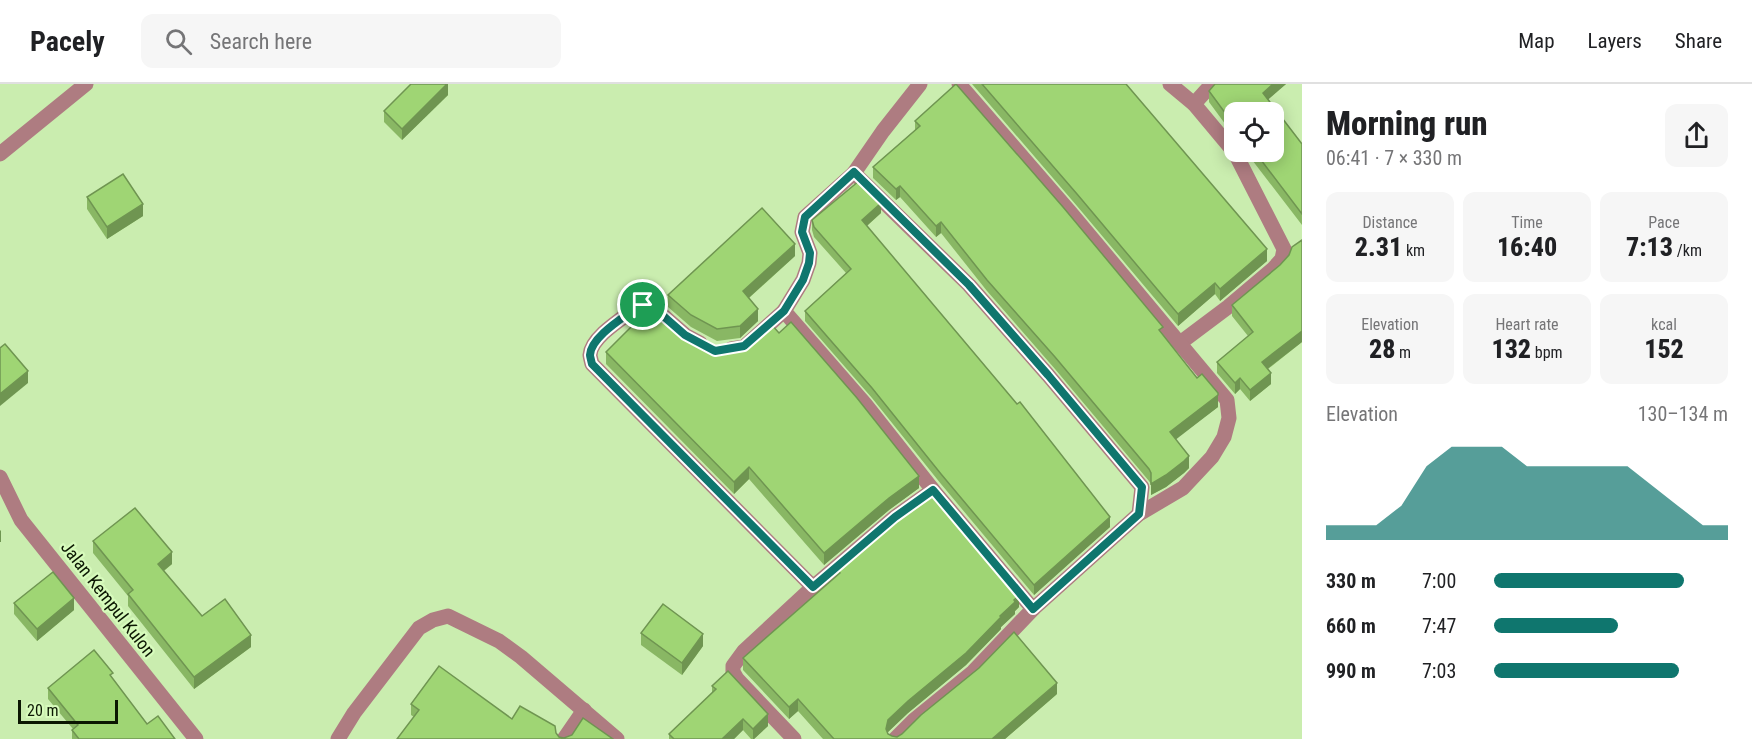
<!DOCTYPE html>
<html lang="en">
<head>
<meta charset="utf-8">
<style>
	body { margin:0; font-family:"Roboto Condensed",sans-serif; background:#f6f6f6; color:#202124; height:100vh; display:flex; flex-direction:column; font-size:22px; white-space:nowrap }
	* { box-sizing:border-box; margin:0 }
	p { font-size:20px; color:#757577 }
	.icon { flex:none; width:33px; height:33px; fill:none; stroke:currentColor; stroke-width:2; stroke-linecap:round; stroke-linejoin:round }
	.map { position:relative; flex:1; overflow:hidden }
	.details { display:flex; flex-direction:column; background:#fff; width:450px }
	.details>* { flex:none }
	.buttons { position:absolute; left:1224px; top:18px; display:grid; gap:12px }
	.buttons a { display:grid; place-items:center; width:60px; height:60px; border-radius:12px; background:#fff; box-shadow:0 3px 15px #0003; font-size:30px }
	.scale { position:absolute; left:18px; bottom:15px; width:100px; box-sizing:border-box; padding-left:6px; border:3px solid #0b1702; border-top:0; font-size:16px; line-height:21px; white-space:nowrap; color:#0b1702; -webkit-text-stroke:4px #d7fbbc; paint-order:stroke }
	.pin { position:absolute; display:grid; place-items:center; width:51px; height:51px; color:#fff; margin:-26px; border:3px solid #fff; border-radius:50%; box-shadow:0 2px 6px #0007 }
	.round { display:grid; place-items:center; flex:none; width:63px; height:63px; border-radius:12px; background:#f6f6f6 }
	.overview { display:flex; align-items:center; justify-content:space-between; height:102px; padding:0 24px }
	h1 { font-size:33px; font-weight:800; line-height:45px }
	.metrics { display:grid; grid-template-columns:repeat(3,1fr); gap:9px; height:102px; padding:6px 24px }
	.metrics div { display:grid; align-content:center; border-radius:12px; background:#f6f6f6; text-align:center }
	.metrics b { font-size:26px; font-weight:800 }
	.metrics small { font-size:16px; font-weight:400 }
	.metrics p { font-size:16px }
	.chart { height:168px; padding:12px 24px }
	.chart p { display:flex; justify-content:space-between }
	.chart svg { width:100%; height:108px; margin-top:6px; fill:#0f766e; opacity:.7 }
	ul { padding:0 24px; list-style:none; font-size:20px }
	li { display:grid; grid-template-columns:96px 72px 1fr; align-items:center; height:45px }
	li i { height:15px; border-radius:8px; background:#0f766e }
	header { display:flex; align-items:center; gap:36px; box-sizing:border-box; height:84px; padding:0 30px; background:#fff; border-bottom:2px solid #e0e0e0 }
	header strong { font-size:28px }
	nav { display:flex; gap:33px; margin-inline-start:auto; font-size:21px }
	.search { width:420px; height:54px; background:#f6f6f6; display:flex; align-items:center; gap:15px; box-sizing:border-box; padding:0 21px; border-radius:12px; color:#757577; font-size:22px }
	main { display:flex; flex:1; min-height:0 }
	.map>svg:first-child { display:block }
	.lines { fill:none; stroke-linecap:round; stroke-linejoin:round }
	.minor { stroke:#ae7c81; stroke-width:15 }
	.wall { fill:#89b764 }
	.shaded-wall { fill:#6f9551 }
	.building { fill:#9fd574; stroke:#6f9551; stroke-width:1.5 }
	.route-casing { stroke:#fff; stroke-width:12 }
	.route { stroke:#0f766e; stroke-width:8 }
	.labels { text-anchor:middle; stroke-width:4.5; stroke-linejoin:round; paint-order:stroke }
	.street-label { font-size:18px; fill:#0b1702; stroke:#d7fbbc }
</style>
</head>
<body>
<header>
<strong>Pacely</strong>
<div class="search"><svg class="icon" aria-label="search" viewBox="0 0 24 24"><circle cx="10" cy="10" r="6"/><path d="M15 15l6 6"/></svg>Search here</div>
<nav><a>Map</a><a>Layers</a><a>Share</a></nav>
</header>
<main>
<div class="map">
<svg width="1302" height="655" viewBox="0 0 1302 655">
	<rect width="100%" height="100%" fill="#caedaf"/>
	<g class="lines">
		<g class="minor">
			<polyline points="920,0 883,47 854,89 969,201 1048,291 1142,403 1139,430"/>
			<polyline points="1170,0 1194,20 1235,69 1284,165 1282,175 1273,185 1228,223 1180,259"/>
			<polyline points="1194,20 1212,0"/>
			<polyline points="0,70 86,0"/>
			<polyline points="854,89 805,133 802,148 810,169 809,179 803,196 784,227 865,320 933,406 1033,525"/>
			<path d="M 700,259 L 685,251 L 653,223 L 643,221 L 636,224 C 623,234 591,253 590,271 C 590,272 592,280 592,280 L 813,503 L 895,433 L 933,406"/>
			<polyline points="731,265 744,263 784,227"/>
			<polyline points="0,393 21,436 196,655"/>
			<polyline points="338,655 354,629 419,544 433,536 448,532 499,557 521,573 617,655"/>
			<polyline points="564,655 584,626"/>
			<polyline points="794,655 737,595 733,588 733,582 744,567 813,503"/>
			<polyline points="895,655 914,636 973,588 1033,525 1139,430 1183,404 1212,373 1224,353 1229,334 1227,316 1070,128 959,0"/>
		</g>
	</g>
	<g class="wall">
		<polygon points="448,0 448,11 402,56 384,38 384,27"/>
		<polygon points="972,0 1126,0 1267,177 1220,217 1215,210 1178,242 1077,122"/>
		<polygon points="1215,0 1286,0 1268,15 1302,60 1302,141 1246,68 1274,68 1234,28 1234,52 1209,18 1209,7"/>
		<polygon points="915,37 1163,250 1218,323 1175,355 1189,384 1184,389 1166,403 1151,411 1151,400 1149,397 1055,285 987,207 941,149 936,153 900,113 896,116 873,94 873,83 915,46"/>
		<polygon points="87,113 143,132 107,155 87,125"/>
		<polygon points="881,129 867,142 1110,443 1034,511 941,400 872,314 805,237 805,227 846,189 814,153 812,146 812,136"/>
		<polygon points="1302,156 1302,258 1268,285 1271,300 1250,317 1240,305 1235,310 1217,289 1217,278 1248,252 1232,232 1232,221 1280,181"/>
		<polygon points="795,172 749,214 758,237 740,254 717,257 691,243 668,223 668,211"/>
		<polygon points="680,248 919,404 889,426 824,481 749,395 734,410 606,280 606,268"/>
		<polygon points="93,457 172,480 164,487 202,532 251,563 194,605 128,522 128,512 93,469"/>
		<polygon points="836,484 1019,523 1015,527 1015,530 1001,543 1001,545 966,581 908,629 888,648 888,650 892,652 897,653 1057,610 1005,655 823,655 798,627 789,635 743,586 743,574 836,492"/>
		<polygon points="14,519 74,526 37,557 14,530"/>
		<polygon points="641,549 703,562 682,591 641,561"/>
		<polygon points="113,595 147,640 175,655 72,655 72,646 73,645 48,615 48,604"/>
		<polygon points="712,602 768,642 754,655 751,655 743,646 734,655 669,655 669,650 712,609"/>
		<polygon points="411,620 512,635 556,649 559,653 564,654 397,655 414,633 411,631"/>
	</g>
	<g class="shaded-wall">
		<polygon points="447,0 448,0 448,11 402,56 402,45"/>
		<polygon points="1273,0 1286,0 1263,20 1263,9"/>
		<polygon points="900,102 900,113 896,116 896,105"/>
		<polygon points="881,119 881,129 862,146 862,136"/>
		<polygon points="143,120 143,132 107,155 107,143"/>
		<polygon points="941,138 941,149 936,153 936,142"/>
		<polygon points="795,160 795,172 743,219 743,207"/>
		<polygon points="1267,165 1267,177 1220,217 1220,205"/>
		<polygon points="1215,199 1215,210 1178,242 1178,230"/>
		<polygon points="758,225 758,237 740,254 740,242"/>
		<polygon points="1302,247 1302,258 1262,289 1262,278"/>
		<polygon points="28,287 28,299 0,322 0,310"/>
		<polygon points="1271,289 1271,300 1250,317 1250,306"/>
		<polygon points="1240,294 1240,305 1235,310 1235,299"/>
		<polygon points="1218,311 1218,323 1170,360 1170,348"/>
		<polygon points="1189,372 1189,384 1184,389 1166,403 1151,411 1151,400"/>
		<polygon points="749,383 749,395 734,410 734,398"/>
		<polygon points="919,392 919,404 889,426 824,481 824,469 889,414"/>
		<polygon points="1110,433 1110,443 1034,511 1034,501"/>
		<polygon points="1,446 1,458 0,458 0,447"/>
		<polygon points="172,468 172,480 158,491 158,480"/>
		<polygon points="1019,512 1019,523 1015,527 1015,530 1001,543 1001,545 966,581 908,629 888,648 886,655 886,645 888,636 908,617 1000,532"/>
		<polygon points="74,514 74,526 37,557 37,545"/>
		<polygon points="703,550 703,562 682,591 682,579"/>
		<polygon points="251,551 251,563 194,605 194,593"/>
		<polygon points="1057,599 1057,610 1005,655 992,655"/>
		<polygon points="798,615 798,627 789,635 789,623"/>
		<polygon points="768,630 768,642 754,655 753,655 753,645"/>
		<polygon points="743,635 743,646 734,655 722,655"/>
	</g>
	<g class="building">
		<polygon points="411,0 447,0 402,45 384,27"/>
		<polygon points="956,0 1063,123 1163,243 1159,246 1197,294 1202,290 1218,309 1218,311 1170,348 1189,372 1184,377 1166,391 1151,400 1151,389 1149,385 1055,273 987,196 941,138 936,142 900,102 896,105 873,83 920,42 915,37"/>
		<polygon points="982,0 1126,0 1267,165 1220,205 1215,199 1178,230 1077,110"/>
		<polygon points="1215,0 1273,0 1263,9 1302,60 1302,130 1255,68 1274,68 1274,28 1234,28 1234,41 1209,7"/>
		<polygon points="123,90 143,120 107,143 87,113"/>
		<polygon points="859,97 881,119 862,136 1017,320 1020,318 1110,433 1034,501 941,390 872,304 805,227 851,185 814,143 812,136"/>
		<polygon points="762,124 795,160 743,207 758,225 740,242 717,245 691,231 668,211"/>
		<polygon points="1302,156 1302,247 1262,278 1271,289 1250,306 1240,294 1235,299 1217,278 1253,248 1232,221 1280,181 1289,171 1292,163"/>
		<polygon points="653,224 680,248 710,264 716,265 746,261 771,240 779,249 791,238 857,314 919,392 889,414 824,469 749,383 734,398 606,268 649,225 651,227"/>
		<polygon points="5,260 28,287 0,310 0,264"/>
		<polygon points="931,407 1019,512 1014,516 1015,518 1000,532 1001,533 966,569 908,617 888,636 886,645 888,650 892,652 897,653 902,650 921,631 979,584 1014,548 1057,599 992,655 834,655 798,615 789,623 743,574 840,489 836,484 901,429"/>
		<polygon points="135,424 172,468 158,480 202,532 225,515 251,551 194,593 128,510 133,506 93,457"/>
		<polygon points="53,488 74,514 37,545 14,519"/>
		<polygon points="663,520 703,550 682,579 641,549"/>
		<polygon points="94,566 113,589 110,591 147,640 158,632 175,655 79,655 72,646 78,641 48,604"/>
		<polygon points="439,582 512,635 520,622 555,642 556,649 559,653 564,654 572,651 583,634 613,655 397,655 419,626 411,620"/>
		<polygon points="728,587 768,630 753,645 743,635 722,655 674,655 669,650 716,605 712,602"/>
	</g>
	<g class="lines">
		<defs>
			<path id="route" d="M 854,88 L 969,201 L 1048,291 L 1142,403 L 1139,430 L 1033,525 L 933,406 L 895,433 L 813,503 L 592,280 C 592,280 590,272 590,271 C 591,253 623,234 636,224 L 643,221 L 653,223 L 685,251 L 715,267 L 744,262 L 784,227 L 803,196 L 809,179 L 810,169 L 802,148 L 805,133 Z"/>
		</defs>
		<use href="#route" class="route-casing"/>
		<use href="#route" class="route"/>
	</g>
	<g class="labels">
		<g class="street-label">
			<text transform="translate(108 515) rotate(52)" y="6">Jalan Kempul Kulon</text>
		</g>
	</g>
</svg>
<div class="buttons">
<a><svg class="icon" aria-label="locate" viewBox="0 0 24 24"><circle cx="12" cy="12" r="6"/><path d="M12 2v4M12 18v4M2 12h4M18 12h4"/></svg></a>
</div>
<div class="scale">20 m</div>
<div class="pin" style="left:643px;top:221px;background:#1e9e55"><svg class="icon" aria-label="arrive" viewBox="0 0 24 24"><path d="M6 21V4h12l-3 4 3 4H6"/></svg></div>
</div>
<section class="details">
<div class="overview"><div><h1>Morning run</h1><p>06:41 · 7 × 330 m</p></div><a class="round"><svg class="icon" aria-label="share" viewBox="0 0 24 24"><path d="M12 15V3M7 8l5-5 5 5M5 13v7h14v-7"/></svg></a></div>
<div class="metrics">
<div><p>Distance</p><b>2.31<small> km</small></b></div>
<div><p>Time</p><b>16:40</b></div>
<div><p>Pace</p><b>7:13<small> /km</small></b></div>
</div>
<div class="metrics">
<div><p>Elevation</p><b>28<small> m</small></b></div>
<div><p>Heart rate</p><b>132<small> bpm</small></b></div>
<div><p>kcal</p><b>152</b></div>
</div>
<div class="chart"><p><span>Elevation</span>130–134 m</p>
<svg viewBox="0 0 160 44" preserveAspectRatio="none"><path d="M0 44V38L10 38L20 38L30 30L40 14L50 6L60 6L70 6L80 14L90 14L100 14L110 14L120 14L130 22L140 30L150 38L160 38V44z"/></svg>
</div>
<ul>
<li><b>330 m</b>7:00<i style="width:81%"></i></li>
<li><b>660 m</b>7:47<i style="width:53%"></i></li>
<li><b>990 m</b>7:03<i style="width:79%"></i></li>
</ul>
</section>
</main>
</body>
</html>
